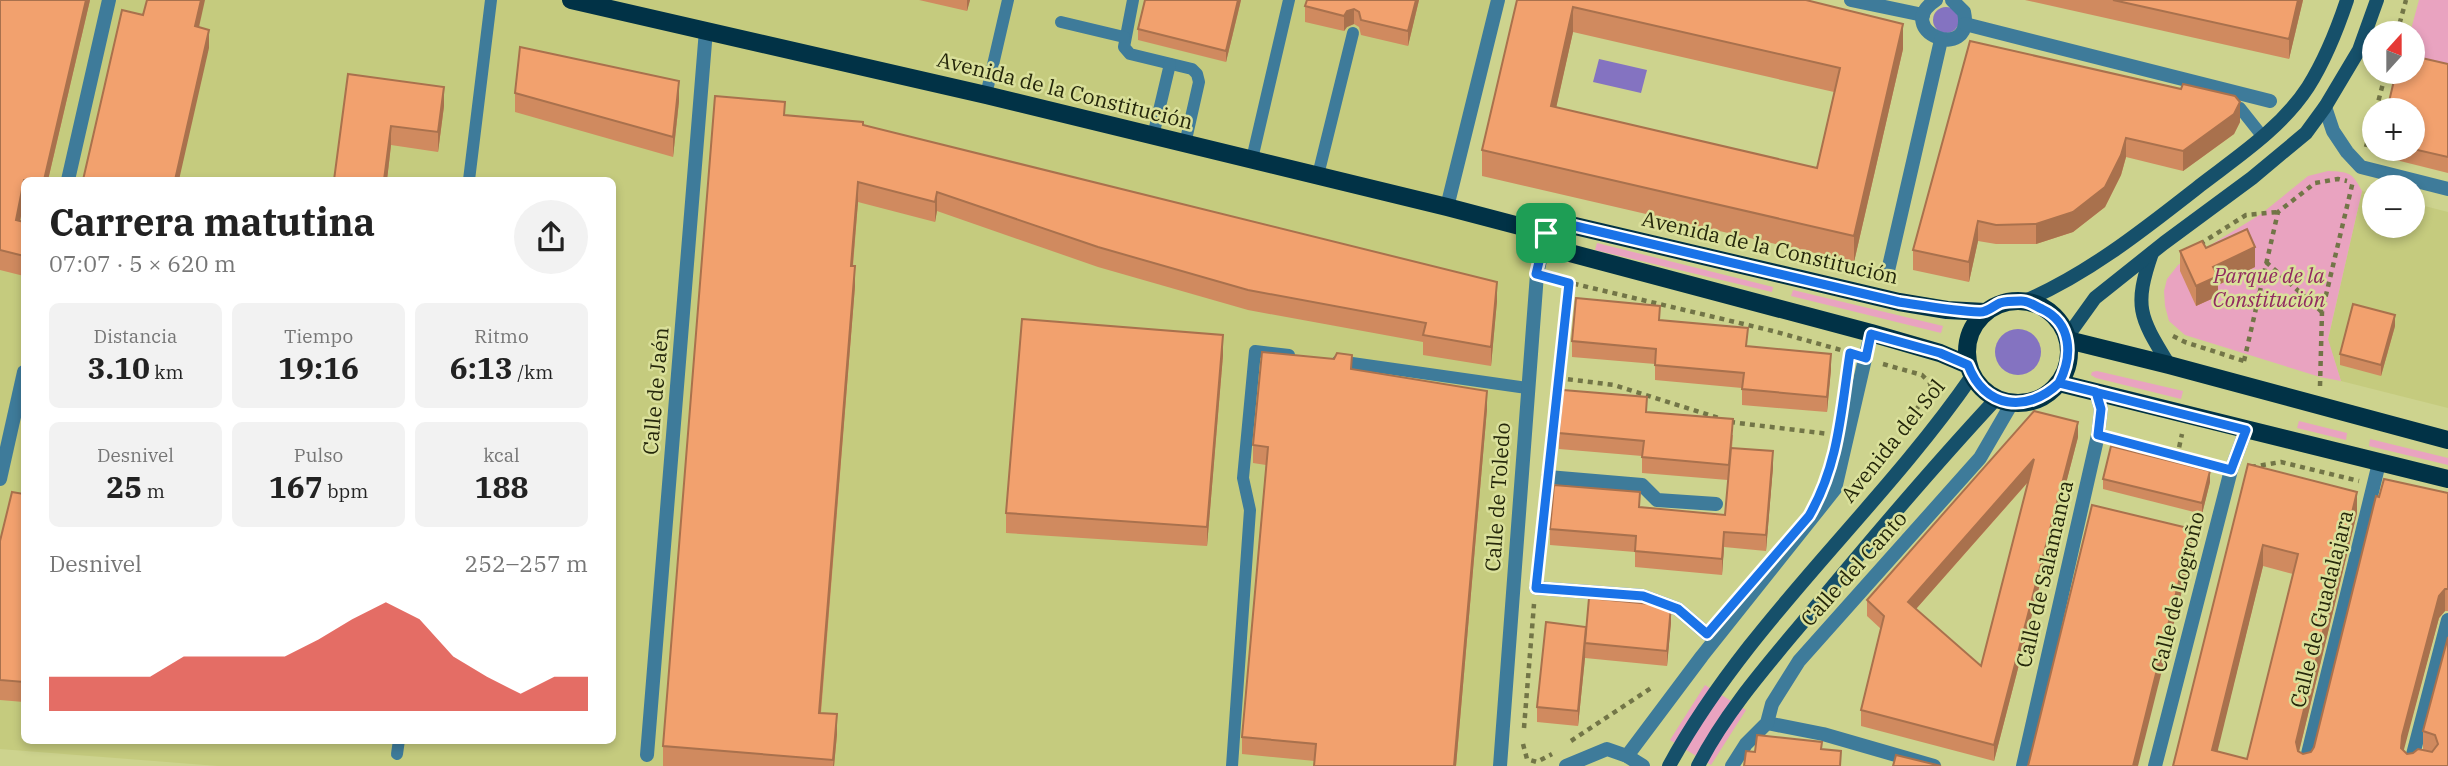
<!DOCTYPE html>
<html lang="es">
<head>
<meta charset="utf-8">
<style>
	body { margin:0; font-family:"IBM Plex Serif",serif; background:#f2f2f2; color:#222; height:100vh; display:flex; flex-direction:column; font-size:26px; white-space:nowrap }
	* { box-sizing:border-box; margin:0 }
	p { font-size:23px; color:#767676 }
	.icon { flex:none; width:38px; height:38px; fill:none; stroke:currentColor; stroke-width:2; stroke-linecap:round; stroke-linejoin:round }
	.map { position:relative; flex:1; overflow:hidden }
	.details { position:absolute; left:21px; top:177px; width:595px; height:567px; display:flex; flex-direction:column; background:#fff; border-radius:10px; box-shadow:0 4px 10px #0003 }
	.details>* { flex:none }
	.needle { width:46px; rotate:21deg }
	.controls { position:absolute; left:2362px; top:21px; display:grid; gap:14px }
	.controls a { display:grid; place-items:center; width:63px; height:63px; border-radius:50%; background:#fff; box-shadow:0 4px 10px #0003; font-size:35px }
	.pin { position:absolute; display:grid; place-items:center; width:60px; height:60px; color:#fff; margin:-30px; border-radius:14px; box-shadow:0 4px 10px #0006 }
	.round { display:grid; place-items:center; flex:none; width:74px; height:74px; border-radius:37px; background:#f2f2f2 }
	.overview { display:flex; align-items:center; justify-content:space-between; height:119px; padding:0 28px }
	h1 { font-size:38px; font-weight:700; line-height:52px }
	.metrics { display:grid; grid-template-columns:repeat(3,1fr); gap:10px; height:119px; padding:7px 28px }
	.metrics div { display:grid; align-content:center; border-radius:10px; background:#f2f2f2; text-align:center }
	.metrics b { font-size:30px; font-weight:700 }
	.metrics small { font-size:19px; font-weight:400 }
	.metrics p { font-size:19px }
	.chart { height:196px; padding:14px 28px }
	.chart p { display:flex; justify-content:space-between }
	.chart svg { width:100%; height:126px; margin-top:7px; fill:#d93025; opacity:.7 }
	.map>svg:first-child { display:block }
	.built { fill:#c5cb7e; fill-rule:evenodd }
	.green { fill:#e9a3c0 }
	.water { fill:#8473c1 }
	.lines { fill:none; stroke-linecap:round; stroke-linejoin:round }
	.path { stroke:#727547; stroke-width:4.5; stroke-dasharray:5 5; stroke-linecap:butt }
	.lane { stroke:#3e7b9a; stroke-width:12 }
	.street { stroke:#3e7b9a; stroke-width:14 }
	.secondary { stroke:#16506a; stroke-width:14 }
	.primary { stroke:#013246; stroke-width:18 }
	.wall { fill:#d08a5f; fill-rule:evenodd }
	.shaded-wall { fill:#a9714d }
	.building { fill:#f2a16e; stroke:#a9714d; stroke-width:2; fill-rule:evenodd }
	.route-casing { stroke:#fff; stroke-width:14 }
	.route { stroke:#1a73e8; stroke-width:9 }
	.labels { text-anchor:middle; stroke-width:5; stroke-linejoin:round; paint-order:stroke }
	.street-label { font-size:21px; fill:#25270b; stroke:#dae09b }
	.park-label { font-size:21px; font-style:italic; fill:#912a60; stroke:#dae09b }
</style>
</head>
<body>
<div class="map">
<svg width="2448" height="766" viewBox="0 0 2448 766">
	<rect width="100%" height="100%" fill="#cdd38e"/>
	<g class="built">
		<path d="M 0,0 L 1498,0 L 1447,206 L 1546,233 L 1500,766 L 218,766 L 0,749 ZM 24,180 L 612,180 L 612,740 L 24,740 Z"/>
		<polygon points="2362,191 2375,194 2375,226 2413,226 2413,203 2448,212 2448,408 2341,381 2328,340"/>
	</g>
	<g class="green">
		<polygon points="2419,0 2448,0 2448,80 2413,71 2413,33 2410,33"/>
		<path d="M 2328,171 C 2349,172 2352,172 2362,191 L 2328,339 L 2341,381 L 2320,377 L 2185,335 L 2169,321 L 2165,306 L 2164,291 L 2167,279 L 2178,265 L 2261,214 L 2308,176 Z"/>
		<polygon points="1597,243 1773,287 1772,292 1595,250"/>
		<polygon points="1793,290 1943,326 1941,333 1791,296"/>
		<polygon points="2097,371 2183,391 2181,399 2096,378 2091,375 2092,372"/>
		<polygon points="2299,421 2347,433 2346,440 2297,428"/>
		<polygon points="2370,439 2448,458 2448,465 2369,446"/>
		<polygon points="1705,685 1746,710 1711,765 1670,740"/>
	</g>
	<g class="water">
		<circle cx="1946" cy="20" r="13"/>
		<polygon points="1599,59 1647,70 1641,93 1593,82"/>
		<circle cx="2018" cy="352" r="23"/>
	</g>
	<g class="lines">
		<g class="path">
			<polyline points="2397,33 2406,0"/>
			<polyline points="2376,110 2386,72"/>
			<polyline points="2366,147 2375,114"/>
			<polyline points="2200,244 2246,215 2278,212"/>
			<polyline points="2266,262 2322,312"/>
			<polyline points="1554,279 1773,331 1848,352"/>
			<polyline points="2173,336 2185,342 2244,361"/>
			<polyline points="2244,361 2278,212 2315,183 2338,179 2347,181"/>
			<polyline points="1883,364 1922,375 1930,383 1931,391 1902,427"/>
			<polyline points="1558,378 1614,385 1722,419"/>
			<polyline points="2320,386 2322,312 2353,181"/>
			<polyline points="1730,422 1829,434"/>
			<polyline points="2115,440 2215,466"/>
			<polyline points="2177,457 2182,434"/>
			<polyline points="1549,460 1569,283"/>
			<polyline points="2251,467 2281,462 2359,481"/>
			<polyline points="1538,571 1546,493"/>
			<polyline points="1524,728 1534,604"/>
			<polyline points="1571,741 1654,686"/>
			<polyline points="1523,744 1527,759 1537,762 1552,754"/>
		</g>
		<g class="lane">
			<polyline points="1133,0 1124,47 1130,54 1192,69 1197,74 1199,82 1185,144"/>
			<polyline points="1061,22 1124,37"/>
			<polyline points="986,95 1008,0"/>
			<polyline points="2225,105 2240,108 2263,137"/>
			<polyline points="1153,136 1170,64"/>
			<polyline points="1252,159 1289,0"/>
			<polyline points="1318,175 1353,33"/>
			<polyline points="469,180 491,0"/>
			<polyline points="1338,361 1527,388"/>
			<polyline points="397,754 399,740"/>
			<polyline points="1232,766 1250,510 1243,478 1255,351 1289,355"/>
		</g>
		<g class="street">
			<polyline points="1851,0 1923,15"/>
			<path d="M 1936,0 C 1890,30 1975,65 1964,12 L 1952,0"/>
			<polyline points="1965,24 2270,101"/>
			<polyline points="2325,107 2333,131 2347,152 2361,167 2448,189"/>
			<polyline points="68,180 109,0"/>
			<polyline points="1447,207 1498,0"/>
			<polyline points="1887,275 1941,40"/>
			<polyline points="1548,477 1642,485 1657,500 1716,504"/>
			<polyline points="0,479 24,372"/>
			<polyline points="1536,588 1643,596 1678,609 1707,634"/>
			<polyline points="1767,723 1823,734 1934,766"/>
			<polyline points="647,755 706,30"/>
			<polyline points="1627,756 1702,656 1835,489 1871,333"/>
			<polyline points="1500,766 1537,274 1546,233"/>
			<polyline points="1566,766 1607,749 1627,756 1643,766"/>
			<polyline points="1732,766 1746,744 1767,723 1772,704 1799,661 1980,458 2012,403"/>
			<polyline points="2023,766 2098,435 2101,409 2096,392"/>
			<polyline points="2155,766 2231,470 2246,430"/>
			<polyline points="2305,766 2379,463"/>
			<polyline points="2410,766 2448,620"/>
		</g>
		<g class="secondary">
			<path d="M 2152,253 C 2133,308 2140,317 2169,365"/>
			<path d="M 2025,301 C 2090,273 2147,227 2202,184 C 2240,155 2282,127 2308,87 C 2325,60 2337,30 2347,0"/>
			<polyline points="2067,337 2095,298 2164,243 2252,178 2306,133 2325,107 2359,50 2377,0"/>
			<path d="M 1669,766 C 1749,620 1878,512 1972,376"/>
			<path d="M 1698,766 C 1726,711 1769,663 1808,616 C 1869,542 1931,469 1996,399"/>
		</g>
		<g class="primary">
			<polyline points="571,0 986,95 1447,207 1546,233 1570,253 1871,333 1940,353 1968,365"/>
			<polyline points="1546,233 1575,226 1899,302 1947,310 1985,312"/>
			<circle cx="2018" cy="352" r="51"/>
			<polyline points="2068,340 2169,365 2448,440"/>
			<polyline points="2059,383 2448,479"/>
		</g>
	</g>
	<g class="wall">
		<polygon points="0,0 90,0 48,180 24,180 20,221 24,222 24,276 0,270"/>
		<polygon points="919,0 970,0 967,11"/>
		<polygon points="1145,0 1241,0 1226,62 1138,40 1138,29"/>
		<polygon points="1307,0 1419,0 1408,46 1361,35 1359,27 1354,24 1347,27 1344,31 1305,22 1305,6"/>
		<path d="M 1517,0 L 1903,49 L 1854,262 L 1482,176 L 1482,150 ZM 1573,32 L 1834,92 L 1817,168 L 1556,107 Z"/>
		<polygon points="2025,0 2303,0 2289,59"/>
		<polygon points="1970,41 2240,122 2234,134 2183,171 2126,157 2121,175 2105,207 2073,232 2036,244 1996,244 1978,241 1969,282 1913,270 1913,250"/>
		<polygon points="2448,64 2448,173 2380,156 2380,149 2413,149"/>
		<polygon points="348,74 444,106 438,152 391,145 387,180 334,180"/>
		<polygon points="515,93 679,101 673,157 515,112"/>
		<polygon points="785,115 863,125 1497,301 1491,366 1423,355 1423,342 1248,310 1098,267 937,211 935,222 858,202 853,266 855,286 821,713 837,734 834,766 663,766 663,746"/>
		<polygon points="2206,248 2255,267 2218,285 2218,296 2196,306 2180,271 2180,251"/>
		<polygon points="1660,320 1747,346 1831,369 1827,412 1742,405 1742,388 1655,380 1655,364 1572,357 1572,341"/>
		<polygon points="2395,326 2381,376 2340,365 2340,354"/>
		<polygon points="1223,355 1207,546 1006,533 1006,513"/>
		<polygon points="1352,370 1487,409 1456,766 1314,766 1315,761 1242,754 1242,737 1266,465 1253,463 1253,445"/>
		<polygon points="1559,433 1733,435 1732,448 1773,467 1766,551 1724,547 1722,575 1635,567 1635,552 1550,545 1550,529 1640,507 1725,515 1728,480 1642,473 1642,456 1559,449"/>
		<path d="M 2078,437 L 1994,761 L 1861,726 L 1861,710 L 1881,629 L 1867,616 L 1867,600 ZM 2029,481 L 1981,666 L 1916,609 Z"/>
		<path d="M 2248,464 L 2357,513 L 2299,751 L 2303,754 L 2311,752 L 2314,747 L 2379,497 L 2448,493 L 2448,611 L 2445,611 L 2439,618 L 2403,750 L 2407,754 L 2413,753 L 2423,750 L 2423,731 L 2448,637 L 2448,766 L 2173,766 ZM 2263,566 L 2293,574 L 2247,759 L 2217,751 Z"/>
		<polygon points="2103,479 2210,482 2202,514 2103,489"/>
		<polygon points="24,494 24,702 0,700 0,541"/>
		<polygon points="1671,622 1667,666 1585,658 1578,726 1537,722 1537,707 1586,627"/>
	</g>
	<g class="shaded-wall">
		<polygon points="86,0 90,0 48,180 44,180"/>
		<polygon points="201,0 205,0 195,45 195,26"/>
		<polygon points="967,0 970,0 967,11"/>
		<polygon points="1238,0 1241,0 1226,62 1226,51"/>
		<polygon points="1416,0 1419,0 1408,46 1408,31"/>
		<polygon points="2298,0 2303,0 2289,59 2289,39"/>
		<polygon points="1573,7 1573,32 1551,131 1551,106"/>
		<polygon points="1354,9 1354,24 1347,27 1344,31 1344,16 1347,11"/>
		<polygon points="1903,24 1903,49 1854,262 1854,236"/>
		<polygon points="209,30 209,48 179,180 175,180"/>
		<polygon points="679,81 679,101 673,157 673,137"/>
		<polygon points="444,87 444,106 438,152 438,132"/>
		<polygon points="2240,102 2240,122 2234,134 2183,171 2183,151"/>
		<polygon points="391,126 391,145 387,180 384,180"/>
		<polygon points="2126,138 2126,157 2121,175 2105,207 2073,232 2036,244 2036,224"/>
		<polygon points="24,182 24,202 16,240 16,220"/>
		<polygon points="858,182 858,202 851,285 851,266"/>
		<polygon points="937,192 937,211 935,222 935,202"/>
		<polygon points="1978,221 1978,241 1969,282 1969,262"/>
		<polygon points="2255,247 2255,267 2218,285 2218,296 2196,306 2196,286 2213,267"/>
		<polygon points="855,266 855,286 819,732 819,713"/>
		<polygon points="1497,282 1497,301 1491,366 1491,347"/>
		<polygon points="2395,315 2395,326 2381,376 2381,365"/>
		<polygon points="1223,335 1223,355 1207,546 1207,527"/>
		<polygon points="1831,354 1831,369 1827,412 1827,397"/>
		<polygon points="1487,391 1487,409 1456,766 1454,766"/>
		<polygon points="2078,422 2078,437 1994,761 1994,745"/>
		<polygon points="1773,451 1773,467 1766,551 1766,535"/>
		<polygon points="2034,459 2034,475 1908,618 1908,602"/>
		<polygon points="2210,471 2210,482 2202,514 2202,503"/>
		<polygon points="2357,492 2357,513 2296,764 2296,742"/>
		<polygon points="2192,529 2192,551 2138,766 2133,766"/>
		<polygon points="1724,532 1724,547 1722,575 1722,559"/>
		<polygon points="2263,545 2263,566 2214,766 2212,750"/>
		<polygon points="2445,589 2445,611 2439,618 2402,757 2402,736 2439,596"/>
		<polygon points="1671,606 1671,622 1667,666 1667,651"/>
		<polygon points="1586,627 1585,658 1578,726 1578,711"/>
		<polygon points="837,714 837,734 834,766 833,766"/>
	</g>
	<g class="building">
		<polygon points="0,0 86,0 44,180 24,180 16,220 24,222 24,256 0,250"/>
		<polygon points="147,0 201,0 195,26 209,30 175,180 83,180 122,10 143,15"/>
		<polygon points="1145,0 1238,0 1226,51 1138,29"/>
		<polygon points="1307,0 1416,0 1408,31 1361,20 1359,12 1354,9 1347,11 1344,16 1305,6"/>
		<path d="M 1517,0 L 1806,0 L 1903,24 L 1854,236 L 1482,150 ZM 1573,7 L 1840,68 L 1817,168 L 1551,106 Z"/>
		<polygon points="2113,0 2298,0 2289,39"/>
		<polygon points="1970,41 2181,89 2183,84 2235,96 2240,102 2234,114 2183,151 2126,138 2121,155 2105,187 2073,212 2036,224 1996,225 1978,221 1969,262 1913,250"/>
		<polygon points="520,47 679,81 673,137 515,93"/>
		<polygon points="2413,56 2448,64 2448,157 2413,149 2413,110 2387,110 2396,72 2413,72"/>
		<polygon points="348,74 444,87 438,132 391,126 384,180 334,180"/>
		<polygon points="715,96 785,102 784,115 863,122 863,125 1497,282 1491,347 1423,335 1426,323 1248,290 1098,247 937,192 935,202 858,182 851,266 855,266 819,713 837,714 833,760 663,746"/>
		<polygon points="2247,229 2255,247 2213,267 2218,276 2196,286 2180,251 2202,241 2206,248"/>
		<polygon points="1576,298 1660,306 1659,320 1748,328 1746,346 1831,354 1827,397 1742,389 1744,373 1655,365 1656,349 1572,341"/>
		<polygon points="2353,304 2395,315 2381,365 2340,354"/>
		<polygon points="1022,319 1223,335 1207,527 1006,513"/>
		<polygon points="1262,352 1334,359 1337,353 1352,355 1351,369 1487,391 1454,766 1314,766 1316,744 1242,737 1268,447 1253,445"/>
		<polygon points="1563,390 1647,397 1646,412 1733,419 1729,465 1642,457 1644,441 1559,433"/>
		<path d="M 2034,411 L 2078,422 L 1994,745 L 1861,710 L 1884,616 L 1867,600 ZM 2034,459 L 1981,666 L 1908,602 Z"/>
		<polygon points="2111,446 2210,471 2202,503 2103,479"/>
		<polygon points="1731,448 1773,451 1766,535 1724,532 1722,559 1635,551 1636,536 1550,529 1554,485 1640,492 1639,507 1725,515"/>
		<path d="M 2248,464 L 2357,492 L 2296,742 L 2298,751 L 2303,754 L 2311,752 L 2314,747 L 2376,496 L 2379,497 L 2384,479 L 2448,493 L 2448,589 L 2445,589 L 2439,596 L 2402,736 L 2401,748 L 2407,754 L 2413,753 L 2418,749 L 2432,752 L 2438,744 L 2435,735 L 2423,731 L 2448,637 L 2448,766 L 2173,766 ZM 2263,545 L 2298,554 L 2247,759 L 2212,750 Z"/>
		<polygon points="12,492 24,494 24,682 0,680 0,541"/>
		<polygon points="2092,505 2192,529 2133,766 2028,766"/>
		<polygon points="1589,598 1671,606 1667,651 1585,643"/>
		<polygon points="1546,622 1586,627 1578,711 1537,707"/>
		<polygon points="1757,735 1822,742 1821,749 1841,751 1840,766 1744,766 1746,751 1755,752"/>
		<polygon points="1896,755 1941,766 1893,766"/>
	</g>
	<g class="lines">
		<defs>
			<path id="route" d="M 1546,233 L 1536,274 L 1569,283 L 1536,588 L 1643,596 L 1678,609 L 1707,634 L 1809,516 C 1839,464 1841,411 1850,353 L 1866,358 L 1871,334 L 1940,353 L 1968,365 C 1984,408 2027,414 2059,383 L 2096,392 L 2101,409 L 2098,435 L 2231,470 L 2246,430 L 2059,383 C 2073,356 2072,323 2042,309 C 2035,306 2029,301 2021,301 C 2015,301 2006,301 2000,303 C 1993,306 1988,312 1980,312 C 1953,311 1926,306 1899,302 L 1575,226 L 1546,233"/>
		</defs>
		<use href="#route" class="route-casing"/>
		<use href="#route" class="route"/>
	</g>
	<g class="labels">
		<g class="street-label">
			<text transform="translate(1065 91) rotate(14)" y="7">Avenida de la Constitución</text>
			<text transform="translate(1770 248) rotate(13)" y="7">Avenida de la Constitución</text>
			<text transform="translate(656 391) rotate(-85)" y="7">Calle de Jaén</text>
			<text transform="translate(1893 441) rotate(-51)" y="7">Avenida del Sol</text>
			<text transform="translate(1498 497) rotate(-86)" y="7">Calle de Toledo</text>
			<text transform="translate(1854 569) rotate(-48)" y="7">Calle del Canto</text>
			<text transform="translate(2045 574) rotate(-77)" y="7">Calle de Salamanca</text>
			<text transform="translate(2178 592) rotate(-76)" y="7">Calle de Logroño</text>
			<text transform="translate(2322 609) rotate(-76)" y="7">Calle de Guadalajara</text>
		</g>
		<g class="park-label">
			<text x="2269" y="283">Parque de la<tspan x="2269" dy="24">Constitución</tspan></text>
		</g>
	</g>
</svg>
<div class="controls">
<a><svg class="needle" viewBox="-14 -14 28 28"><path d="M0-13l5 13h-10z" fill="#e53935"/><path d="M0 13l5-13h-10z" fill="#767676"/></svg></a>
<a>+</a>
<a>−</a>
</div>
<div class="pin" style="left:1546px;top:233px;background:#1e9e55"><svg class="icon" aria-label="arrive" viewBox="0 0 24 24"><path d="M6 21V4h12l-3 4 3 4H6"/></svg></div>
<section class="details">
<div class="overview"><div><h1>Carrera matutina</h1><p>07:07 · 5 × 620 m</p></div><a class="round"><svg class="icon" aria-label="share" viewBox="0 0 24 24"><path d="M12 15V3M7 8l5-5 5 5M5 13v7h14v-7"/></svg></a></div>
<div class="metrics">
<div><p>Distancia</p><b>3.10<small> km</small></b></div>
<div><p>Tiempo</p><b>19:16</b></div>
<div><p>Ritmo</p><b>6:13<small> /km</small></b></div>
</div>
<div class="metrics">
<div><p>Desnivel</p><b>25<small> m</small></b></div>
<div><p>Pulso</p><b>167<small> bpm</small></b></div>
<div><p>kcal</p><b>188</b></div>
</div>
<div class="chart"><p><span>Desnivel</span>252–257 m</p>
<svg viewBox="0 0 160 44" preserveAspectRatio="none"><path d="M0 44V32L10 32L20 32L30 32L40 25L50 25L60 25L70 25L80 19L90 12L100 6L110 12L120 25L130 32L140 38L150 32L160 32V44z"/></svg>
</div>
</section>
</div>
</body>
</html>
